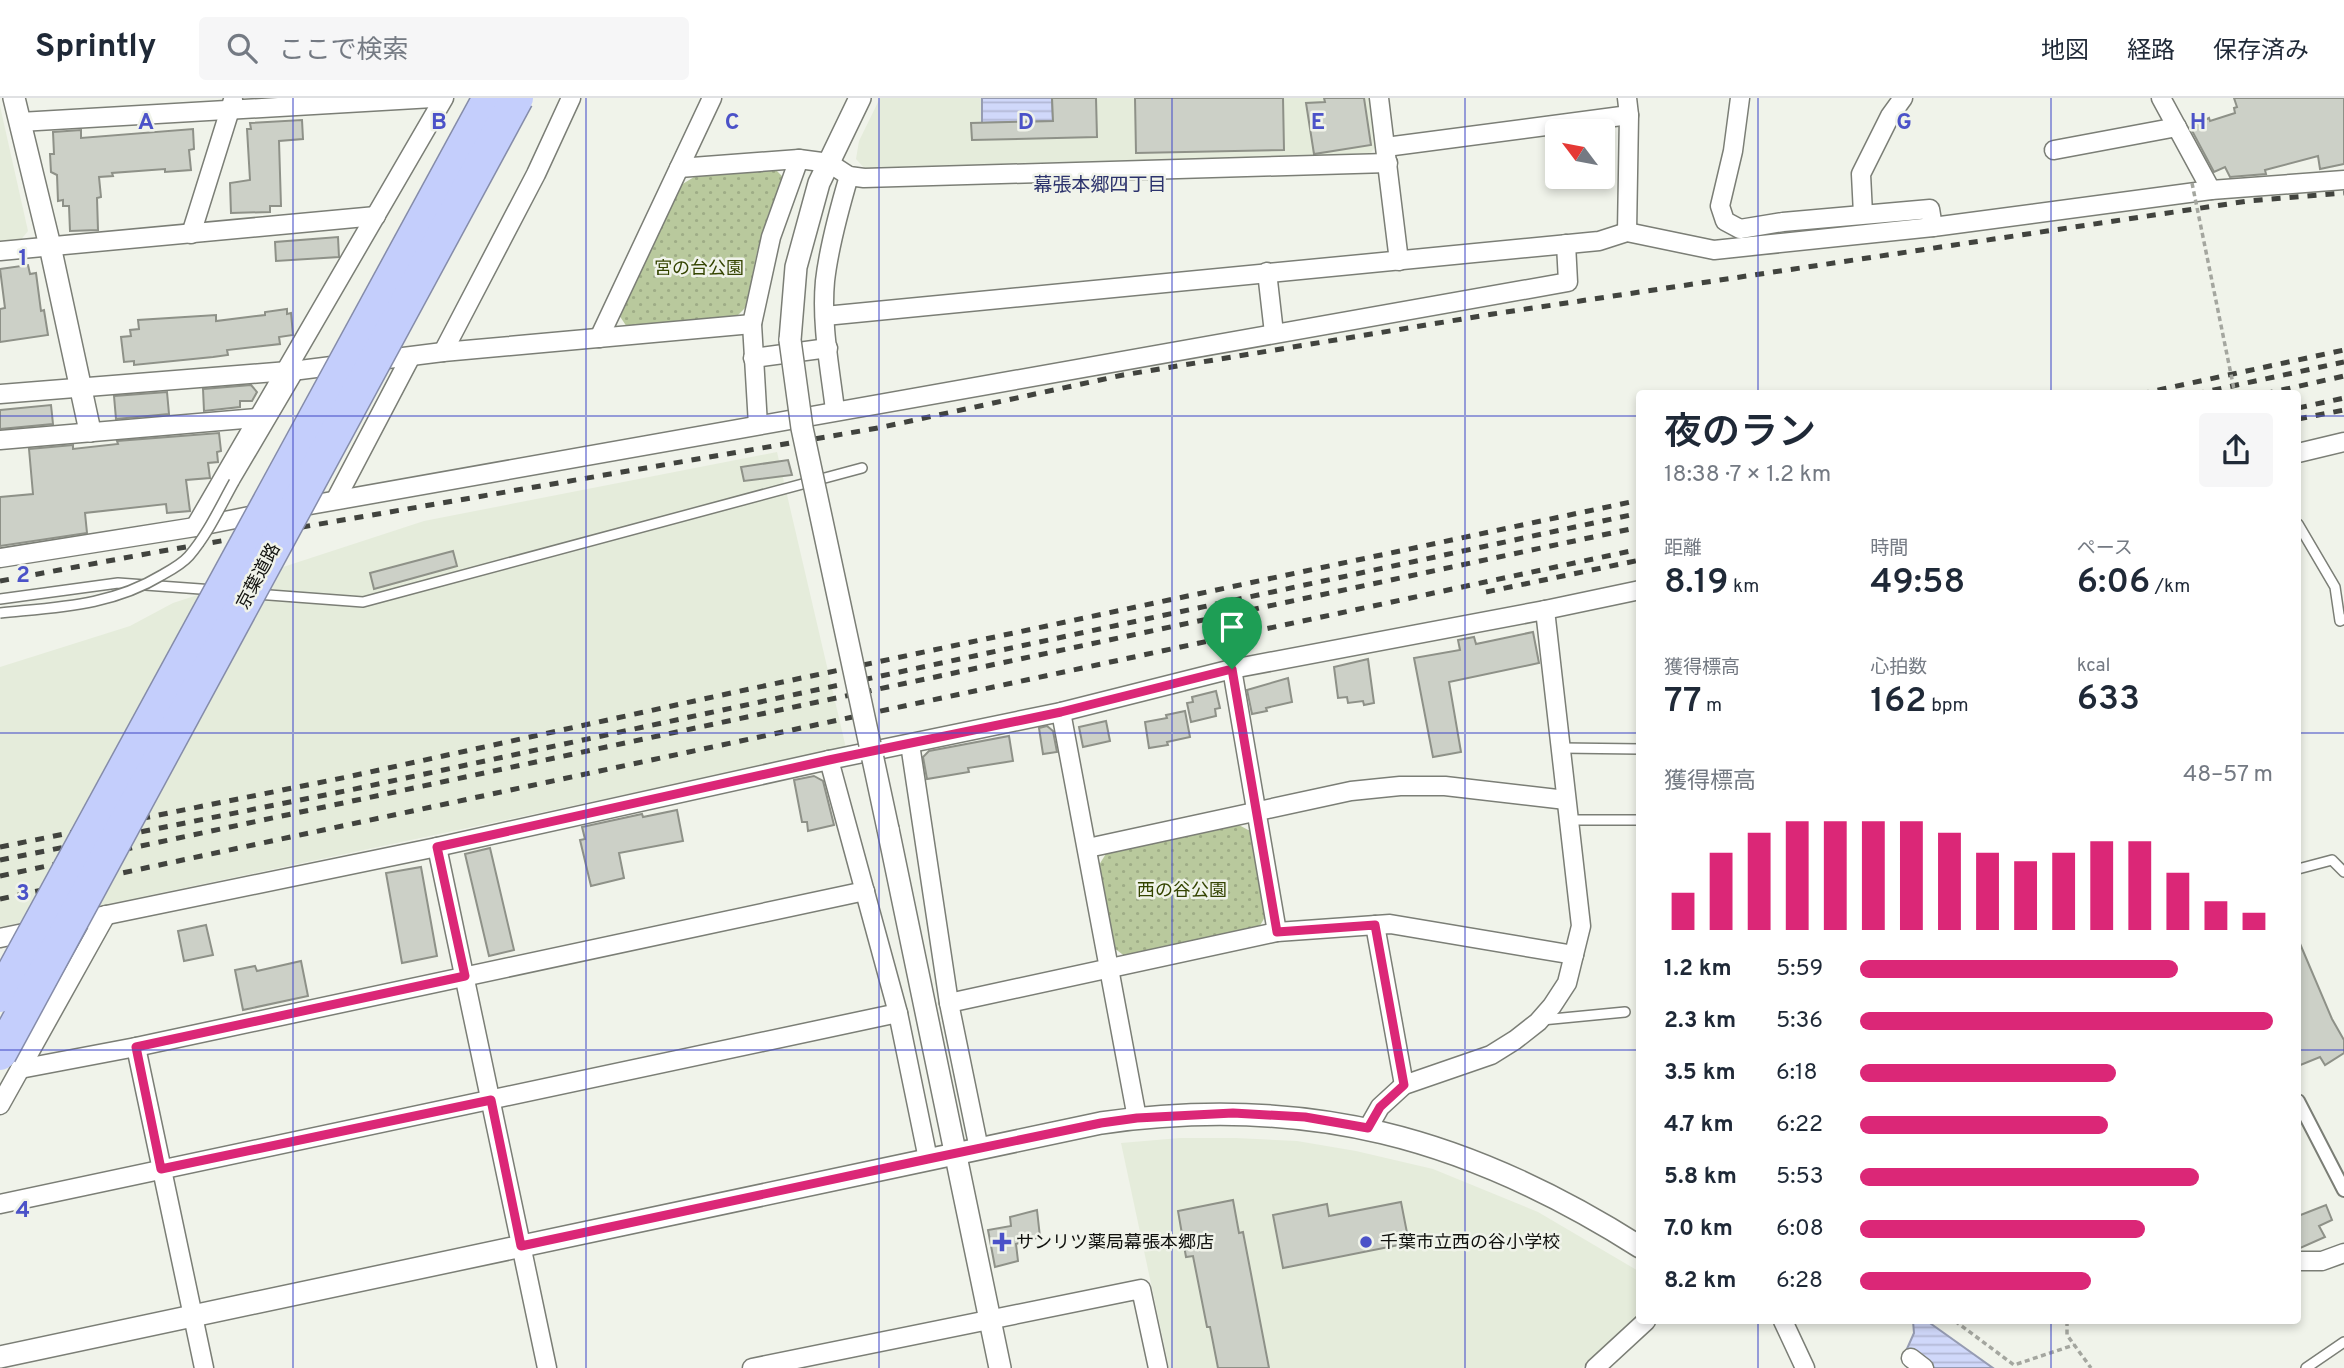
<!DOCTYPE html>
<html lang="ja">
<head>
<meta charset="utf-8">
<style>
	body { margin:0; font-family:Overpass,"Noto Sans JP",sans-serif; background:#f6f6f7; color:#1f2937; height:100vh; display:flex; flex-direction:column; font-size:26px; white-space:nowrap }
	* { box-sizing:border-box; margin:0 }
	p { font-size:23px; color:#747a83 }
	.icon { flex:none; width:38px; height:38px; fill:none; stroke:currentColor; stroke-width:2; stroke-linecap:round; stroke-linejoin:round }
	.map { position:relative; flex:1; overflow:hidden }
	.panel { position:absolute; left:1636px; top:292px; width:665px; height:934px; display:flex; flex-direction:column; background:#fff; border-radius:7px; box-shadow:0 4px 10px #0003 }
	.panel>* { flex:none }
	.needle { width:46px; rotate:302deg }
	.tools { position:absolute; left:1545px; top:21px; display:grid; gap:14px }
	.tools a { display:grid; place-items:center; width:70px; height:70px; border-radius:7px; background:#fff; box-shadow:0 4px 10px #0003; font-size:35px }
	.pin { position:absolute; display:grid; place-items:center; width:60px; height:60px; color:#fff; margin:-72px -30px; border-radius:50% 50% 50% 0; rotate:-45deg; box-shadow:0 0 7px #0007 }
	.pin .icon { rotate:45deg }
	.round { display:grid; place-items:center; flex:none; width:74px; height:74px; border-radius:7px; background:#f6f6f7 }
	.headline { display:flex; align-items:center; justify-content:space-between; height:119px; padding:0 28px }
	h1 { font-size:38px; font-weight:600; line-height:52px }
	.figures { display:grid; grid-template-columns:repeat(3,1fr); gap:10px; height:119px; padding:7px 28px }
	.figures div { display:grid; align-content:center }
	.figures b { font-size:35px; font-weight:600 }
	.figures small { font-size:19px; font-weight:400 }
	.figures p { font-size:19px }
	.chart { height:196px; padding:14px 28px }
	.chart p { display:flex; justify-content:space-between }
	.chart svg { width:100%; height:126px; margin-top:7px; stroke:#db2777; stroke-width:6 }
	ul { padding:0 28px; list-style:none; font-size:23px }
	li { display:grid; grid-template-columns:112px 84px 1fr; align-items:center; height:52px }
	li i { height:18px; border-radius:9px; background:#db2777 }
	header { display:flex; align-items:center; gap:42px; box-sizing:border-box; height:98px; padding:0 35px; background:#fff; border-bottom:2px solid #e0e1e3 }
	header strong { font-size:33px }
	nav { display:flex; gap:38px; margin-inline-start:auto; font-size:24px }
	.search { width:490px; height:63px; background:#f6f6f7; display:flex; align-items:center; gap:18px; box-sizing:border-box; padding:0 24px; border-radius:7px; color:#747a83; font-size:26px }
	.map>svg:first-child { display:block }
	.built { fill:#e5ecdb }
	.grass { fill:url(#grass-dots) }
	.water { fill:url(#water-rules); stroke:#969cb3; stroke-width:2 }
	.building { fill:#ccd0c7; stroke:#8e9188; stroke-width:2 }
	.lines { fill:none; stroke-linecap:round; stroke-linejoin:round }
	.service-casing { stroke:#7b7e76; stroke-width:12 }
	.pedestrian-casing { stroke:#7b7e76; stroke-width:16 }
	.minor-casing { stroke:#7b7e76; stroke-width:21 }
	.tertiary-casing { stroke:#7b7e76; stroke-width:24 }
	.path { stroke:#a4a69f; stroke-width:3.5; stroke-dasharray:5 3.5; stroke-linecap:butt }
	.service { stroke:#fff; stroke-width:9 }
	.pedestrian { stroke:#fff; stroke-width:12 }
	.minor { stroke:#fff; stroke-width:18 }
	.tertiary { stroke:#fff; stroke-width:21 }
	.rail { stroke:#41433e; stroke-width:5; stroke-dasharray:9 9; stroke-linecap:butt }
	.service-bridge-casing { stroke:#7b7e76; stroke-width:12; stroke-linecap:butt }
	.tertiary-bridge-casing { stroke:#7b7e76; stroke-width:24; stroke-linecap:butt }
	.motorway-bridge-casing { stroke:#858ca9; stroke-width:35; stroke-linecap:butt }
	.path-bridge { stroke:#a4a69f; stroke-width:3.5; stroke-dasharray:5 3.5; stroke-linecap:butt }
	.service-bridge { stroke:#fff; stroke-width:9 }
	.tertiary-bridge { stroke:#fff; stroke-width:21 }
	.motorway-bridge { stroke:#c4cefc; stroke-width:32 }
	.route-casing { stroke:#fff; stroke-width:14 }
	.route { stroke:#db2777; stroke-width:9 }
	.grid { fill:none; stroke:#4b52c8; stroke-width:2; stroke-opacity:0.55 }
	.poi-dot { fill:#4b52c8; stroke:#f0f3ea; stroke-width:2.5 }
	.labels { text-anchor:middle; stroke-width:5; stroke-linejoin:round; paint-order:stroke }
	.park-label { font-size:18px; fill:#344401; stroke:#f0f3ea }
	.street-label { font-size:18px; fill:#10110e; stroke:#f0f3ea }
	.poi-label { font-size:18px; fill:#10110e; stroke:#f0f3ea; text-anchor:start }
	.neighbourhood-label { font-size:19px; fill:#2c336d; stroke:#f0f3ea }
	.grid-label { font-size:23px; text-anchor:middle; font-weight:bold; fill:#4b52c8; stroke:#f0f3ea; stroke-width:5; stroke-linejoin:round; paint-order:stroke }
</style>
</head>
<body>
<header>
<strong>Sprintly</strong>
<div class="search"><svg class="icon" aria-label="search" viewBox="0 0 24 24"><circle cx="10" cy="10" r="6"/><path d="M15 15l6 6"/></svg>ここで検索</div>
<nav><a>地図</a><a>経路</a><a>保存済み</a></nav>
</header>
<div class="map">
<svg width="2344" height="1270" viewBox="0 0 2344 1270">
	<defs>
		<pattern id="grass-dots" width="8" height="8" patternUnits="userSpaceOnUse" patternTransform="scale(1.75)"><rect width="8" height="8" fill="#b9c99d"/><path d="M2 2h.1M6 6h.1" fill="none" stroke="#9eac86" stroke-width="1.8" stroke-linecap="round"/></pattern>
		<pattern id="water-rules" width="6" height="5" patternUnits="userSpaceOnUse" patternTransform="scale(1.75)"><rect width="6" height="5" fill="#d0d8fa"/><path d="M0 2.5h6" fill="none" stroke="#b2b8d5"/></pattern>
	</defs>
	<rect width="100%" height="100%" fill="#f0f3ea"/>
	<g class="built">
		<polygon points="880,0 1370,0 1377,47 1368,58 866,72 856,61 859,43"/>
		<polygon points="0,8 28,133 19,144 0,146"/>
		<polygon points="777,354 846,650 0,829 0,569 130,528 173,505 424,423"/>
		<polygon points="1180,1040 1236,1040 1297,1043 1356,1053 1433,1071 1538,1114 1640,1174 1640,1218 1582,1270 1169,1270 1121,1045"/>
	</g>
	<g class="grass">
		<polygon points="775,71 784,80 768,117 757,154 746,209 735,220 627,229 619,217 681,87 694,79"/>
		<polygon points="1237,726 1250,733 1265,819 1258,831 1126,859 1114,850 1099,767 1107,754"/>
	</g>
	<g class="water">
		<polygon points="982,0 1052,0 1053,23 982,25"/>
		<polygon points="1913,1223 1927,1223 1993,1270 1931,1270 1906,1253 1914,1235"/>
	</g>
	<g class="building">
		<polygon points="1052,0 1096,0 1097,39 972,42 971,25 1053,23"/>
		<polygon points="1135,0 1283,0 1284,52 1136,55"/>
		<polygon points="1324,0 1364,0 1371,47 1314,56 1306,5 1325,4"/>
		<polygon points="2234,0 2344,0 2344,66 2320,71 2318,58 2265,72 2266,76 2230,79 2225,69 2214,74 2190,29 2209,20 2210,23 2235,15 2234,10 2237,9"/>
		<polygon points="302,22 303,41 279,43 281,108 270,108 270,114 231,115 230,85 250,82 247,31 251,31 250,25"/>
		<polygon points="193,31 194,51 189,52 191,72 165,74 165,71 112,75 113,78 99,79 101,99 97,100 98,132 70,133 69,108 63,108 63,102 58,103 57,77 51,74 50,56 54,56 53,34 81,32 81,40"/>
		<polygon points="338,139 339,159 276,163 275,144"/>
		<polygon points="28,167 30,176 36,175 41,213 44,212 48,237 0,244 0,211 5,210 0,171"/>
		<polygon points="287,211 287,216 291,215 293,237 279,239 280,246 227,252 228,257 213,259 134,267 134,263 124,264 121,239 131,238 130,232 139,231 138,222 216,217 216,223 265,217 265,214"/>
		<polygon points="251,287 257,294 252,303 240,303 240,309 204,313 203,291"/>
		<polygon points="167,294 169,316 116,321 114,298"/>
		<polygon points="51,307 53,326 0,331 0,312"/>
		<polygon points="219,335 221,353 217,354 218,364 208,365 210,380 186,382 190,413 167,415 166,406 85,415 87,435 0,448 0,399 33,396 29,351 73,347 73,351 118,346 117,343"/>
		<polygon points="788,362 792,377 744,383 741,369"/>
		<polygon points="453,453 457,468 374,491 370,475"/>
		<polygon points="1533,534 1539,565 1449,584 1461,654 1433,659 1414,560 1460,552 1458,542 1474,539 1476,546"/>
		<polygon points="1368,561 1374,605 1364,607 1363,603 1348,605 1347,599 1338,600 1334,569"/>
		<polygon points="1288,580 1292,604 1266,610 1267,613 1252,616 1247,592"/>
		<polygon points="1216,593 1220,610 1215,611 1216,618 1191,624 1187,605 1193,604 1192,599"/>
		<polygon points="1185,613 1190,639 1167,644 1168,647 1149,650 1145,624 1167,620 1166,617"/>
		<polygon points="1106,623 1110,643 1083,649 1079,629"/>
		<polygon points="1047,628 1053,633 1057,654 1043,656 1039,630"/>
		<polygon points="1009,638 1013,663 968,670 969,674 927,681 923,659 929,653"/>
		<polygon points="814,678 823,683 834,727 808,733 807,724 802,724 794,682"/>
		<polygon points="677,712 683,743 619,755 624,780 591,788 580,742 585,741 582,729 642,716 643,719"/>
		<polygon points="490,750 514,852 489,858 465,756"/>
		<polygon points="421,769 437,858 402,865 386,775"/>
		<polygon points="206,827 213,857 184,863 178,833"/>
		<polygon points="2298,841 2332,921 2344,942 2344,955 2325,967 2320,959 2298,968"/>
		<polygon points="301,863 308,898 243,912 235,872 255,868 257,873"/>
		<polygon points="1233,1102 1239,1135 1243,1134 1269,1270 1218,1270 1210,1229 1207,1229 1193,1158 1186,1159 1178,1113"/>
		<polygon points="1401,1104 1409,1145 1283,1170 1273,1117 1327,1106 1329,1118"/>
		<polygon points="2326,1107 2332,1122 2319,1128 2325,1139 2298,1151 2298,1118"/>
		<polygon points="1037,1112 1040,1139 1016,1146 1018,1163 995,1169 988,1132 1011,1128 1010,1119"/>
	</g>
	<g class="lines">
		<defs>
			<g id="service">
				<polyline points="234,384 300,272"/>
				<polyline points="2298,426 2335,489 2340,523 2344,521"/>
				<polyline points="256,496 363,504 862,370"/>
				<polyline points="0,501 118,485 214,492"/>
				<polyline points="1561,650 1640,651"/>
				<polyline points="1568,722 1640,722"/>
				<polyline points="2298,771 2332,762 2344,774"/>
				<polyline points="1542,922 1625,914"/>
				<polyline points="2306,1270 2344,1244"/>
			</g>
			<polyline id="pedestrian" points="2298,1003 2344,1092"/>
			<g id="minor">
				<polyline points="1379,0 1399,163"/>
				<polyline points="1627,0 1629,17 1627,134"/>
				<polyline points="1740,0 1733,53 1720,108 1725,123 1740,131 1783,124 1930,111 1933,129"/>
				<polyline points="2161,0 2211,92"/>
				<polyline points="20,24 433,0"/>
				<polyline points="1386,49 1629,17"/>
				<polyline points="2054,52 2177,29"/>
				<polyline points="679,70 799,61 829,65 849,78 864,80 1388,65"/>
				<polyline points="1863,116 1861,76 1890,18 1903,0"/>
				<polyline points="191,136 233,2"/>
				<polyline points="0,153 376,118"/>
				<polyline points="1267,174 1274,235"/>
				<polyline points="825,218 1599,143 1627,134 1714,152 1933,129 2211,92 2344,82"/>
				<polyline points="599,240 712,0"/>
				<polyline points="443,254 536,76 571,0"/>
				<polyline points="753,260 828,250"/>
				<polyline points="0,296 300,272 443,254 752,226"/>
				<path d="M 835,312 C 830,270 821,226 825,183 C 829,148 839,112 849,78"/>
				<polyline points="758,327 752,226 771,139 799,61"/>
				<polyline points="0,342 257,320"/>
				<polyline points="2298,355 2344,344"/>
				<polyline points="336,401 410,260"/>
				<polyline points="293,410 1568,184 1566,146"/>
				<polyline points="195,429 444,0"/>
				<polyline points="0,460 195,429 265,415"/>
				<polyline points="1232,571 1277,834"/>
				<polyline points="1061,614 1137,1020"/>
				<polyline points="910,646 949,905 979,1051"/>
				<polyline points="829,662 898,915 928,1061"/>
				<polyline points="437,749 547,1270"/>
				<polyline points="1088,750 1351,693 1400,688 1445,688 1566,702"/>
				<polyline points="68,825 437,749 829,662 1061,614 1232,571 1545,512 1640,492"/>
				<polyline points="1375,827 1404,987"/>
				<polyline points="0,840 38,832"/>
				<polyline points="949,905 1277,834 1390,826 1574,857"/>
				<polyline points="136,949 204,1270"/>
				<polyline points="20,971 136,949 865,793"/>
				<polyline points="0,1007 106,817"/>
				<polyline points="1368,1030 1380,1009 1404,987 1491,957 1515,942 1538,924 1552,908 1567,885 1581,828 1545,512"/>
				<polyline points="0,1106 898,915"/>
				<polyline points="2298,1163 2322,1163 2344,1155"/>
				<polyline points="1783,1223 1805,1270"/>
				<polyline points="1911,1260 1924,1270"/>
				<polyline points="752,1270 1141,1191 1158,1270"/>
				<polyline points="1595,1270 1646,1223"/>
			</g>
			<g id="tertiary">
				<polyline points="14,0 50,148 90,333"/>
				<polyline points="790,242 796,169 819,85 860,0"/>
				<polyline points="888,731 1000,1270"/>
				<path d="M 0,1259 L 1101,1025 C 1306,996 1467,1039 1640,1149"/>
			</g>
		</defs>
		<use href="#service" class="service-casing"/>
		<use href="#pedestrian" class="pedestrian-casing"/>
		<use href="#minor" class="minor-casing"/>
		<use href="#tertiary" class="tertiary-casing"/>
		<g class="path">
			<polyline points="1955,1223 2014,1267 2074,1247"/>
			<polyline points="2067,1223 2067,1237 2091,1270"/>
		</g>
		<use href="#service" class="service"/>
		<use href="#pedestrian" class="pedestrian"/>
		<use href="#minor" class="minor"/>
		<use href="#tertiary" class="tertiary"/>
		<g class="rail">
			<polyline points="2140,296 2344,252"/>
			<polyline points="2195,296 2344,264"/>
			<polyline points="2264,296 2344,278"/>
			<polyline points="2298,310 2344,300"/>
			<polyline points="2298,321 2344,312"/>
			<polyline points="0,483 151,455 878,330 1123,277 1493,216 2248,103 2344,95"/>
			<polyline points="1486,494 1640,462"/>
			<polyline points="0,749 347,679 731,595 1640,402"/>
			<polyline points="0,762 350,692 1640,415"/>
			<polyline points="0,778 1640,429"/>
			<polyline points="0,801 1640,451"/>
		</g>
		<defs>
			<path id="service-bridge" d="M 0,515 C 58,509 111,508 162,477 C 171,472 182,466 189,458 C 208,436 220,409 234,384"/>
			<polyline id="tertiary-bridge" points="790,242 802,330 888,731"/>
			<g id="motorway-bridge">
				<polyline points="0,898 489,0"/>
				<polyline points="0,956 517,0"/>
			</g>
		</defs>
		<use href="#service-bridge" class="service-bridge-casing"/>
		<use href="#tertiary-bridge" class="tertiary-bridge-casing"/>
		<use href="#motorway-bridge" class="motorway-bridge-casing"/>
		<polyline class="path-bridge" points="2192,85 2235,296"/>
		<use href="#service-bridge" class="service-bridge"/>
		<use href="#tertiary-bridge" class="tertiary-bridge"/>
		<use href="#motorway-bridge" class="motorway-bridge"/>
	</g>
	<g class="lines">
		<defs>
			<polygon id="route" points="1232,571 1277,834 1375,827 1404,987 1380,1009 1368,1030 1305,1019 1233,1015 1137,1020 1101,1025 928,1061 521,1148 491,1002 161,1071 136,949 465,878 437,749 829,662 1061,614"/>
		</defs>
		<use href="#route" class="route-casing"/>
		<use href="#route" class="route"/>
	</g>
	<path class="grid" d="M 293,0 L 293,1270M 586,0 L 586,1270M 879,0 L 879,1270M 1172,0 L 1172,1270M 1465,0 L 1465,1270M 1758,0 L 1758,296M 2051,0 L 2051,296M 0,318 L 1640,318M 2298,318 L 2344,318M 0,635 L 1640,635M 2298,635 L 2344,635M 0,952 L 1640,952M 2298,952 L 2344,952M 1758,1223 L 1758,1270M 2051,1223 L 2051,1270"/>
	<g class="poi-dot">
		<path d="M998.5 1133.5h7v7h7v7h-7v7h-7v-7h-7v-7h7z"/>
		<circle cx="1366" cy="1144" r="7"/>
	</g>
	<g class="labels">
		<g class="park-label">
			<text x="699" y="176">宮の台公園</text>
			<text x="1182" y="798">西の谷公園</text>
		</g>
		<g class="street-label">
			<text transform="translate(258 478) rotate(-62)" y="6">京葉道路</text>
		</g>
		<g class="poi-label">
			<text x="1016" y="1150">サンリツ薬局幕張本郷店</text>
			<text x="1380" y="1150">千葉市立西の谷小学校</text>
		</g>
		<g class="neighbourhood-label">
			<text x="1100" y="93">幕張本郷四丁目</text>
		</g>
	</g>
	<g class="grid-label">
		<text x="146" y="31">A</text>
		<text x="439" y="31">B</text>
		<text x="732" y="31">C</text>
		<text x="1026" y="31">D</text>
		<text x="1318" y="31">E</text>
		<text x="1904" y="31">G</text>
		<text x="2198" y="31">H</text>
		<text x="23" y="167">1</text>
		<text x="23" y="484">2</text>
		<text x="23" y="802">3</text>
		<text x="23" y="1119">4</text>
	</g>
</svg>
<div class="tools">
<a><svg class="needle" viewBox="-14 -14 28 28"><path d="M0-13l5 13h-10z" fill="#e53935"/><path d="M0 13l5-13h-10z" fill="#747a83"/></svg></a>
</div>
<div class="pin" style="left:1232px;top:571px;background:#1e9e55"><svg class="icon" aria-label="arrive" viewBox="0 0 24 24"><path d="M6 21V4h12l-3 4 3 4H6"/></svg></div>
<section class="panel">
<div class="headline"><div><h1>夜のラン</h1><p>18:38 · 7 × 1.2 km</p></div><a class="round"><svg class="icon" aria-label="share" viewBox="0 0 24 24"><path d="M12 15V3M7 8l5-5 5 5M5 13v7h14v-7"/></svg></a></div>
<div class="figures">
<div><p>距離</p><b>8.19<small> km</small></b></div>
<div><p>時間</p><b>49:58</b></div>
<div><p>ペース</p><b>6:06<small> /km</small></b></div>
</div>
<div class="figures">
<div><p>獲得標高</p><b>77<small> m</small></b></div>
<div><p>心拍数</p><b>162<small> bpm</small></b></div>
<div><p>kcal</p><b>633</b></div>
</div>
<div class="chart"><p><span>獲得標高</span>48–57 m</p>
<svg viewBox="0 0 160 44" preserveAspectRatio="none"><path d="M5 44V31M15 44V17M25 44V10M35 44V6M45 44V6M55 44V6M65 44V6M75 44V10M85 44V17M95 44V20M105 44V17M115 44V13M125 44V13M135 44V24M145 44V34M155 44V38"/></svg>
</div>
<ul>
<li><b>1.2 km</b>5:59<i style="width:77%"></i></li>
<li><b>2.3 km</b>5:36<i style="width:100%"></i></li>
<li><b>3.5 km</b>6:18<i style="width:62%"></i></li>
<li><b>4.7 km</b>6:22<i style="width:60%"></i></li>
<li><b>5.8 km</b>5:53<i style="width:82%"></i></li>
<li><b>7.0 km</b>6:08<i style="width:69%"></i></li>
<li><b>8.2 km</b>6:28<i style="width:56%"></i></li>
</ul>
</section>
</div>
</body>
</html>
